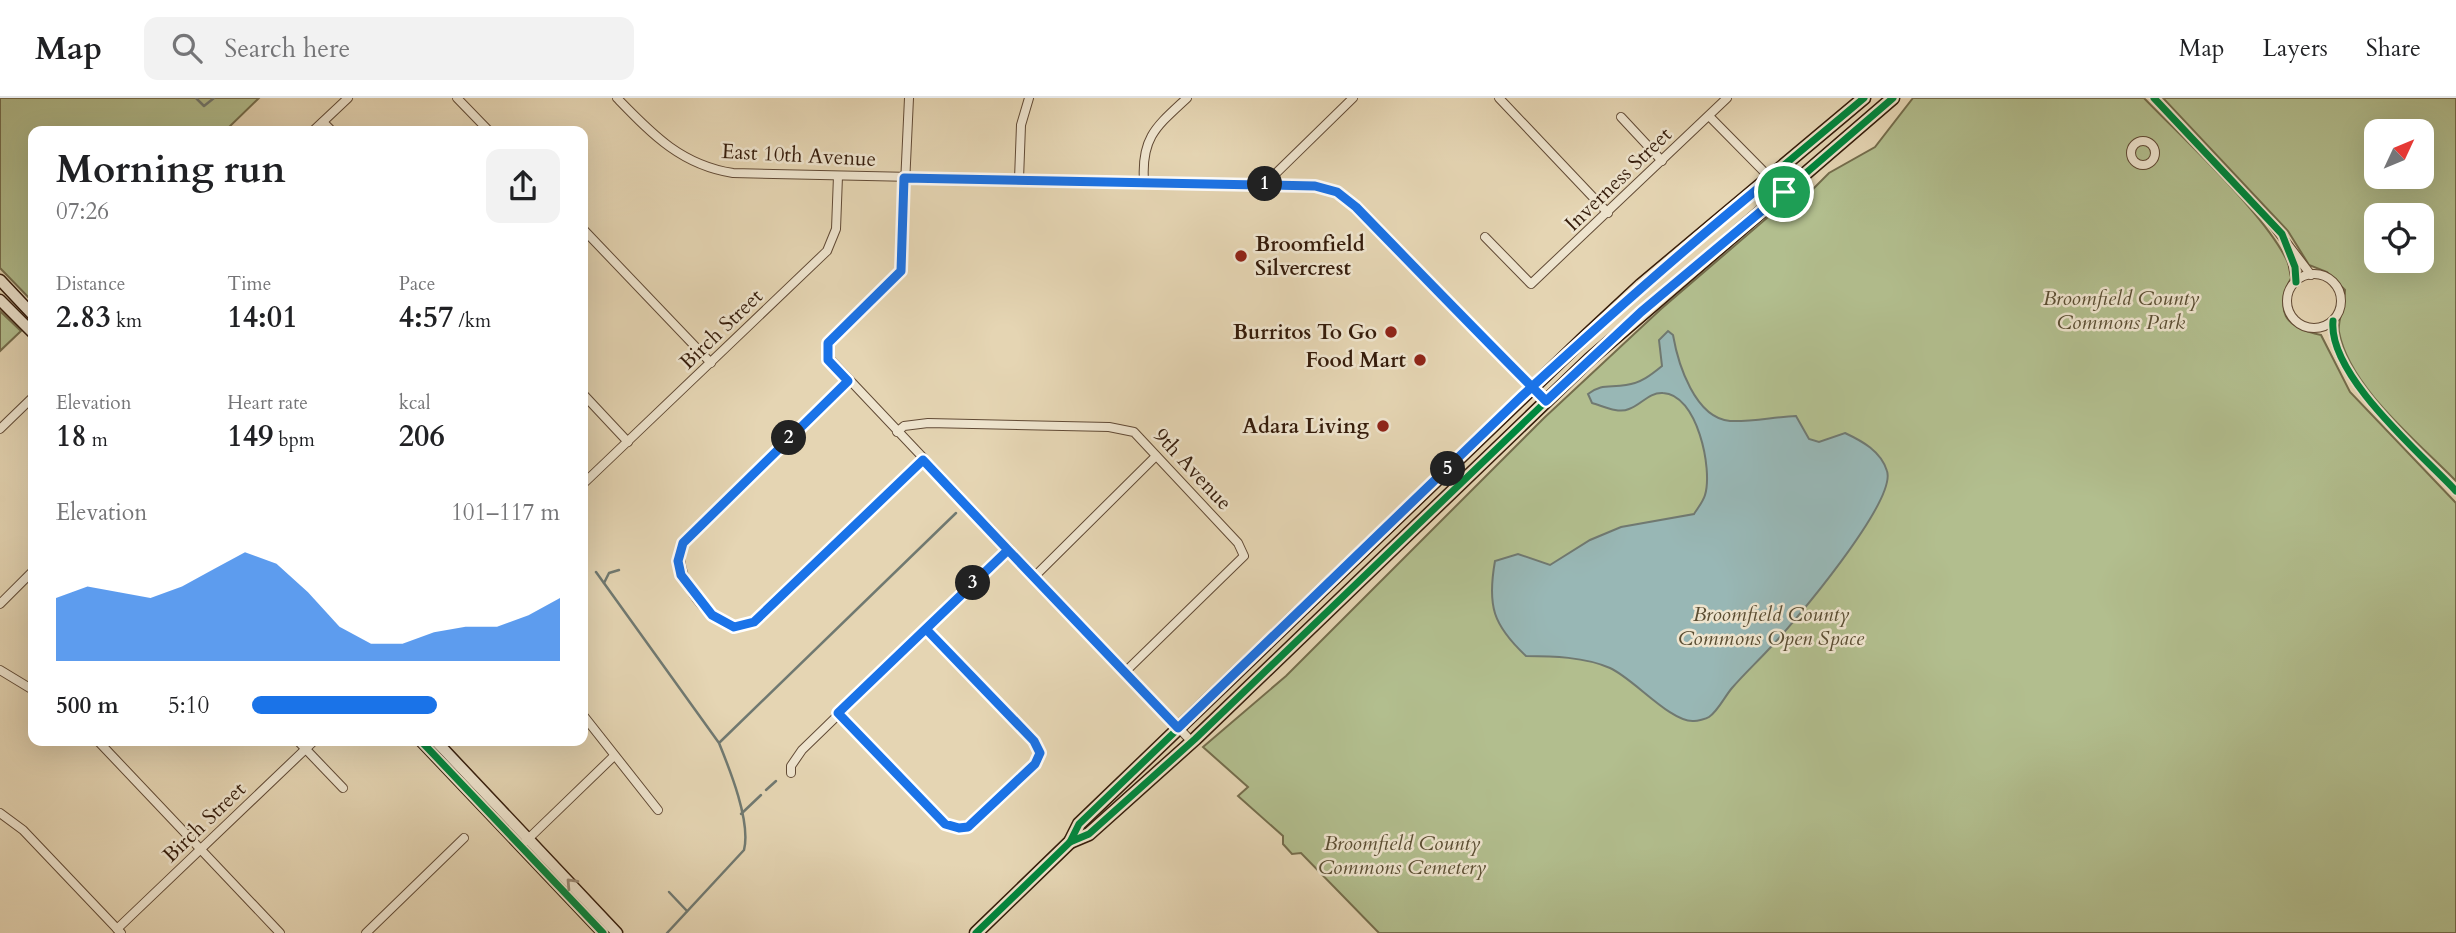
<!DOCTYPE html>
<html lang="en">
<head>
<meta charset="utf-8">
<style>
	body { margin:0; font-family:Cardo,serif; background:#f2f2f2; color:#202124; height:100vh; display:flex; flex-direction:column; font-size:26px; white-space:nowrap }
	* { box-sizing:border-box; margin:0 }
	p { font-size:23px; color:#757577 }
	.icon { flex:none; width:38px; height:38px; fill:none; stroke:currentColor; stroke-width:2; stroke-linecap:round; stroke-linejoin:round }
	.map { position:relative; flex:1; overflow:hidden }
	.drawer { position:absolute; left:28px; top:28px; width:560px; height:620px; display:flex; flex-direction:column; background:#fff; border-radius:14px; box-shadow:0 7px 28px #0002 }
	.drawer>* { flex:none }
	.needle { width:46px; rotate:46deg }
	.controls { position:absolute; left:2364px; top:21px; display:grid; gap:14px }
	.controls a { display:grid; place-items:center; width:70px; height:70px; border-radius:14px; background:#fff; box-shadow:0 7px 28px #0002; font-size:35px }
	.pin { position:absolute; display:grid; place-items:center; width:60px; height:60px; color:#fff; margin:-30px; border:4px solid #fff; border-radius:50%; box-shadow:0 2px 7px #0007 }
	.km { position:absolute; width:35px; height:35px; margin:-18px; border-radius:50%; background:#222; color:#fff; font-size:19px; line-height:35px; text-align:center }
	.round { display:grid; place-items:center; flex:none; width:74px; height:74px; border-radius:14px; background:#f2f2f2 }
	.head { display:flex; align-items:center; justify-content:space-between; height:119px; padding:0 28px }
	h1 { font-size:38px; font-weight:600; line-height:52px }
	.figures { display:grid; grid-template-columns:repeat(3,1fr); gap:10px; height:119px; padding:7px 28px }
	.figures div { display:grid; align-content:center }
	.figures b { font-size:30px; font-weight:600 }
	.figures small { font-size:19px; font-weight:400 }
	.figures p { font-size:19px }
	.chart { height:196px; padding:14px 28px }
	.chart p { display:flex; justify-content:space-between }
	.chart svg { width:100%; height:126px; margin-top:7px; fill:#1a73e8; opacity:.7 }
	ul { padding:0 28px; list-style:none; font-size:23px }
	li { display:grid; grid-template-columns:112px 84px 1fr; align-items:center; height:52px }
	li i { height:18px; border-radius:9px; background:#1a73e8 }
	header { display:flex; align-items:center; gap:42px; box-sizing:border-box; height:98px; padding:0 35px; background:#fff; border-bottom:2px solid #e0e0e0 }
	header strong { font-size:33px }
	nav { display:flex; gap:38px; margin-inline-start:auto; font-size:24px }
	.search { width:490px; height:63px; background:#f2f2f2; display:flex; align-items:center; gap:18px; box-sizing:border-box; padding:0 24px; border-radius:14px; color:#757577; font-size:26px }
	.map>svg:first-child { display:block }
	.green { fill:#b2be8e; stroke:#746d4c; stroke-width:2; fill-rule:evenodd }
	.water { fill:#98b7b5; stroke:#707971; stroke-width:2 }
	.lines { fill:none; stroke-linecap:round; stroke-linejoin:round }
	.stream { stroke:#707971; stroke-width:2.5 }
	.street-casing { stroke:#614a35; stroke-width:10 }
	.secondary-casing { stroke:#351c0b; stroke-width:13 }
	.primary-casing { stroke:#351c0b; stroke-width:15 }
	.street { stroke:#eee4ce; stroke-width:8 }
	.secondary { stroke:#eee4ce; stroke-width:10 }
	.primary { stroke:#e5d5b3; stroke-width:12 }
	.cycleway-casing { stroke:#eee4ce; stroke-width:11 }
	.cycleway { stroke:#00873e; stroke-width:7 }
	.oneway { stroke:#9b8a76 }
	.route-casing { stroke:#fff; stroke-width:14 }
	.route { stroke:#1a73e8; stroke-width:9 }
	.poi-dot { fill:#8f2418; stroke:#eee4ce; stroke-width:2.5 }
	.labels { text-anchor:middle; stroke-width:5; stroke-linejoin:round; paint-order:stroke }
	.street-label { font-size:21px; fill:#351c0b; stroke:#eee4ce }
	.poi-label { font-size:21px; font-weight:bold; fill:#351c0b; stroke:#eee4ce; text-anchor:end }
	.park-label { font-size:21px; font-style:italic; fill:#5a4d32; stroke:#eee4ce }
</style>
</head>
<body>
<header>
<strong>Map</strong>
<div class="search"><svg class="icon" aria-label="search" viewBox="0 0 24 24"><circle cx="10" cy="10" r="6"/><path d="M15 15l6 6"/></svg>Search here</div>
<nav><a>Map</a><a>Layers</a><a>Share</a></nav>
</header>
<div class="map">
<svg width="2456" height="835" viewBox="0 0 2456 835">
	<rect width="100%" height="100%" fill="#e5d5b3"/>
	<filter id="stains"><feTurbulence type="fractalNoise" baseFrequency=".00286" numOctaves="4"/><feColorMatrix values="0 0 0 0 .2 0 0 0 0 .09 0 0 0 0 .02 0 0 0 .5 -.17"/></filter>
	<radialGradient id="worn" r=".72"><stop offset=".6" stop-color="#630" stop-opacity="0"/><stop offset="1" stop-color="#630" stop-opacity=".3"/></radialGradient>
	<g class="green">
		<polygon points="0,0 259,0 225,33 33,33 33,204 0,170"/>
		<path d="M 1913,0 L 2144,0 C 2178,36 2286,134 2292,178 C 2274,214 2284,229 2321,237 L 2350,294 L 2456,405 L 2456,835 L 1379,835 L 1301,755 L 1292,756 L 1283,746 L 1283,738 L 1238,698 L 1248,689 L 1203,649 L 1286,578 L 1544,320 L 1661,211 L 1796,95 L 1802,90 L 1808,96 L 1829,75 L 1875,49 Z"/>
		<path d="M 2163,0 L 2456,0 L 2456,383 C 2418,344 2349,289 2339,234 C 2337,224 2345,206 2345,192 L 2327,174 L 2309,167 L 2288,133 ZM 2376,33 L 2422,33 L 2422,79 L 2376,79 ZM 2376,117 L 2422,117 L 2422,163 L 2376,163 Z"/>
		<polygon points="0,213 21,233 0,253"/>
	</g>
	<path class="water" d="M 1668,233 L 1673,237 C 1678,266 1695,320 1730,323 C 1751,324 1774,319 1796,318 L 1809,341 L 1819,344 L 1845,335 C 1862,343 1881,353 1887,373 C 1897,403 1793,526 1769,551 C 1757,564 1744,576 1732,590 C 1725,598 1718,613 1709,619 C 1706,621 1697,623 1694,623 C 1671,625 1633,580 1610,570 C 1585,559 1552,558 1526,558 C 1493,527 1487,508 1495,463 L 1518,456 L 1550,467 L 1590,442 L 1621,429 L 1694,416 C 1697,411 1703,404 1705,397 C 1713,371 1697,296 1663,295 C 1649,294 1641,307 1629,311 C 1618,316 1603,308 1592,305 L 1588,296 C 1602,285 1610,290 1626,287 C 1641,285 1651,277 1662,268 L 1659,242 Z"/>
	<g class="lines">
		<g class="stream">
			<polyline points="196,0 204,8 214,0"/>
			<path d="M 596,474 L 719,645 C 730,672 751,724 744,752 L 667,835"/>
			<polyline points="604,485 609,475 619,472"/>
			<polyline points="720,644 956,415"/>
			<polyline points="766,692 776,683"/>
			<polyline points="741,716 761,697"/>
			<polyline points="669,794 687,813"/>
		</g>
		<defs>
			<g id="street">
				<polyline points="457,0 489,33"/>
				<path d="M 617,0 C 652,36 681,67 733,75 L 1315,88 L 1337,94 L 1356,109 L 1546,303"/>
				<polyline points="909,0 901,173 829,243 826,257 1192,644"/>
				<polyline points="1499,0 1608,115"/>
				<polyline points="2154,0 2267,119 2311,177"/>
				<polyline points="1709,18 1784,94"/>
				<polyline points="1621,19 1662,63"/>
				<polyline points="323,24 332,33"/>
				<polyline points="313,33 348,0"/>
				<circle cx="2143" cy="55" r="12"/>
				<polyline points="1019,81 1021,27 1029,0"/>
				<path d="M 1144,83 C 1141,39 1157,28 1187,0"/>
				<polyline points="1265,86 1353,0"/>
				<polyline points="583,131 711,265"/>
				<polyline points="1485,139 1531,186 1727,0"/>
				<polyline points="2291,158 2296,184"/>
				<circle cx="2314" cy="203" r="27"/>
				<path d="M 2333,223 C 2328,277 2420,355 2456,393"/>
				<path d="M 848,283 L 683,445 C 670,474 705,522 734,529 L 754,524 L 923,362"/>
				<polyline points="583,296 628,344"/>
				<polyline points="0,331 33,299"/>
				<polyline points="897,334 904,328 928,325 1109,329 1134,334 1238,445 1244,458 1125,574"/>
				<polyline points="583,386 827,153 836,131 838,78"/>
				<polyline points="583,462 583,463"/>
				<polyline points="1034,479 1156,358"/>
				<polyline points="0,506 33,473"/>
				<polyline points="0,572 33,592"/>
				<polyline points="838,615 945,726 959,730 971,726 1035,666 1040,655 1034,643 926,531"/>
				<polyline points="583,617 658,712"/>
				<polyline points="97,642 280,835"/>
				<polyline points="297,642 343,690"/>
				<polyline points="791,675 791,668 802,652 1008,452"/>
				<polyline points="0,715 23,732 121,835"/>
				<polyline points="526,743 614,658"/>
				<polyline points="117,831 315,642"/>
				<polyline points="366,835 464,740"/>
			</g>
			<g id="secondary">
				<polyline points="0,182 33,217"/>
				<polyline points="0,202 33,235"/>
				<polyline points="420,642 603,835"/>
				<polyline points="435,642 617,835"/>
			</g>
			<g id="primary">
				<polyline points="1070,744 1089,736 1195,641 1590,261 1893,0"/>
				<polyline points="976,835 1070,744 1079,726 1582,242 1641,187 1864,0"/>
			</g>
		</defs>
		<use href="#street" class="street-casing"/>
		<use href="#secondary" class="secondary-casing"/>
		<use href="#primary" class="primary-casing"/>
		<use href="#street" class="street"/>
		<use href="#secondary" class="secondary"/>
		<use href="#primary" class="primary"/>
		<defs>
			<g id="cycleway">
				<polyline points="2154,0 2282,136 2295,169 2296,184"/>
				<path d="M 2333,223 C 2328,277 2420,355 2456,393"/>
				<polyline points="420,642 603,835"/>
				<polyline points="1070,744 1089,736 1195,641 1590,261 1893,0"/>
				<polyline points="976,835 1070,744 1079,726 1582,242 1641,187 1864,0"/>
			</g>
		</defs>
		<use href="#cycleway" class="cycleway-casing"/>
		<use href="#cycleway" class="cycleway"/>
	</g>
	<defs><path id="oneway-chevron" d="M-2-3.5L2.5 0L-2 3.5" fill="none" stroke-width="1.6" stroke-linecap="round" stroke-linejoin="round" transform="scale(1.75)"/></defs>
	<use class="oneway" href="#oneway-chevron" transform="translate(571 785) rotate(-133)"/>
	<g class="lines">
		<defs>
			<path id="route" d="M 1784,94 L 1641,214 L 1546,303 C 1482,239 1419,174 1356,109 L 1337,94 L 1315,88 L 904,80 L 901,173 L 828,245 L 828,262 L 848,283 L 683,445 L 678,463 L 681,477 L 712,517 L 734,529 L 754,524 L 923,362 L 1008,452 L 838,615 L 945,726 L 959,730 L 968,729 L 1035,666 L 1040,655 L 1034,643 L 926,531 L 1008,452 L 1178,630 L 1522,298 C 1603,223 1685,150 1771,80 L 1784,94"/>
		</defs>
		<use href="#route" class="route-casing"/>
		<use href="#route" class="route"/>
	</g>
	<g class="poi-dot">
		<circle cx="1241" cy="158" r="7"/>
		<circle cx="1391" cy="234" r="7"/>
		<circle cx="1420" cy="262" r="7"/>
		<circle cx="1383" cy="328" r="7"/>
	</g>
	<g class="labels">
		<g class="street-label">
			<text transform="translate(799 57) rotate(3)" y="7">East 10th Avenue</text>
			<text transform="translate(1618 81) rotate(-44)" y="7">Inverness Street</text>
			<text transform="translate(721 231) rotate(-44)" y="7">Birch Street</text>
			<text transform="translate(1193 371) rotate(47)" y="7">9th Avenue</text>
			<text transform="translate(204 724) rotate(-44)" y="7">Birch Street</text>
		</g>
		<g class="poi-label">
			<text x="1255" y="153" text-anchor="start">Broomfield<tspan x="1255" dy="24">Silvercrest</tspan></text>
			<text x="1377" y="241">Burritos To Go</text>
			<text x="1406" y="269">Food Mart</text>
			<text x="1369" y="335">Adara Living</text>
		</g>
		<g class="park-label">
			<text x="2121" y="207">Broomfield County<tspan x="2121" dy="24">Commons Park</tspan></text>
			<text x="1771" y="523">Broomfield County<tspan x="1771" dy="24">Commons Open Space</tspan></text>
			<text x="1402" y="752">Broomfield County<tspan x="1402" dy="24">Commons Cemetery</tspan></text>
		</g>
	</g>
	<rect width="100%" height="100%" filter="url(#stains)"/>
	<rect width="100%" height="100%" fill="url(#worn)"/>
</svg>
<div class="controls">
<a><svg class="needle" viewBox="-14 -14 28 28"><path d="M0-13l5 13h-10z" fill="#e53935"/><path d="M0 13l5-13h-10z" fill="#757577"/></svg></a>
<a><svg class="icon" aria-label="locate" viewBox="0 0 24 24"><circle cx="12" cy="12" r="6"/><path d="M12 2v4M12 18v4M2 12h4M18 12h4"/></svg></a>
</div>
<div class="pin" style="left:1784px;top:94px;background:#1e9e55"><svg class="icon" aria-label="arrive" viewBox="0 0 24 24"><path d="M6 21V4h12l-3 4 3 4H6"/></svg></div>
<b class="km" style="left:1265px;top:86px">1</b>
<b class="km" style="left:789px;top:340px">2</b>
<b class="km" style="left:973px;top:485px">3</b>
<b class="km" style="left:1448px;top:371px">5</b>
<section class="drawer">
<div class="head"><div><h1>Morning run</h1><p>07:26</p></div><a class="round"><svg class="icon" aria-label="share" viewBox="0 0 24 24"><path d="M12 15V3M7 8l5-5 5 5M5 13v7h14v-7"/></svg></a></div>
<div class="figures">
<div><p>Distance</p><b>2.83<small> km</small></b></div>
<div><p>Time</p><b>14:01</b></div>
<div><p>Pace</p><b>4:57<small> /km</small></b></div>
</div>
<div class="figures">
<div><p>Elevation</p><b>18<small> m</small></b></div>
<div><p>Heart rate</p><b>149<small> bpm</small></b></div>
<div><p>kcal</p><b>206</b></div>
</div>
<div class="chart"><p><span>Elevation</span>101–117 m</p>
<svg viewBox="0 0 160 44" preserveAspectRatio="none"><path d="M0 44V22L10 18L20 20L30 22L40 18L50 12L60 6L70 10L80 20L90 32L100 38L110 38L120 34L130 32L140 32L150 28L160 22V44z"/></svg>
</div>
<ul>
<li><b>500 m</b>5:10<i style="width:60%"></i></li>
</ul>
</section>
</div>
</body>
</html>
